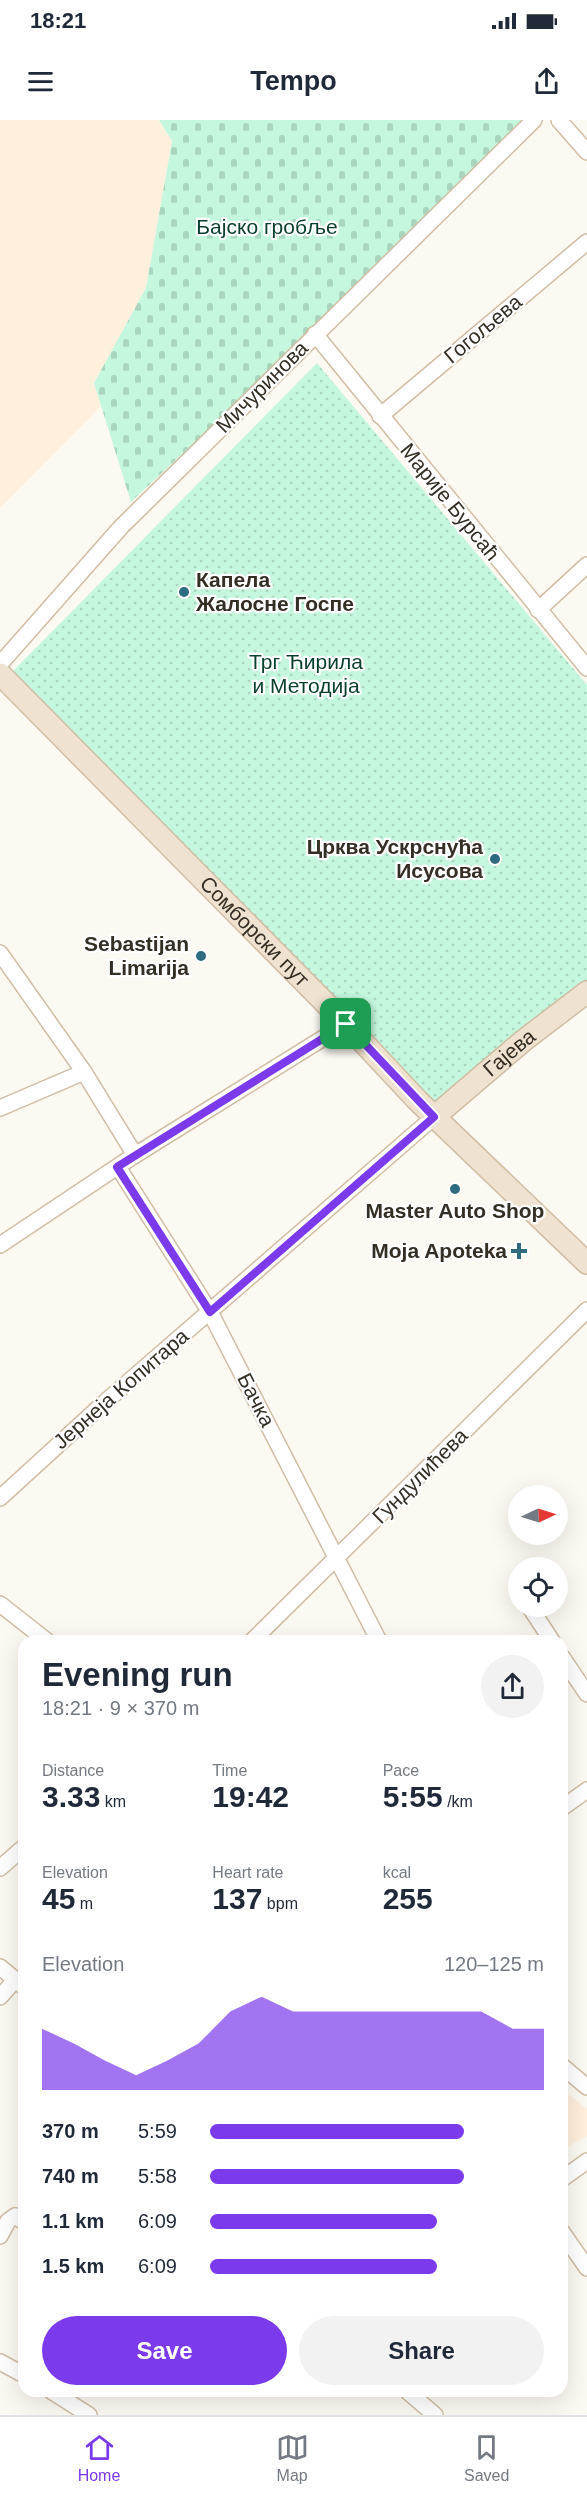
<!DOCTYPE html>
<html lang="en">
<head>
<meta charset="utf-8">
<style>
	body { margin:0; font-family:Helvetica,sans-serif; background:#f2f2f3; color:#1f2937; height:100vh; display:flex; flex-direction:column; font-size:22px; white-space:nowrap }
	* { box-sizing:border-box; margin:0 }
	p { font-size:20px; color:#747a83 }
	.icon { flex:none; width:33px; height:33px; fill:none; stroke:currentColor; stroke-width:2; stroke-linecap:round; stroke-linejoin:round }
	.map { position:relative; flex:1; overflow:hidden }
	.details { position:absolute; left:18px; top:1515px; width:550px; height:762px; display:flex; flex-direction:column; background:#fff; border-radius:18px; box-shadow:0 6px 24px #0002 }
	.details>* { flex:none }
	.needle { width:39px; rotate:86deg }
	.buttons { position:absolute; left:508px; top:1365px; display:grid; gap:12px }
	.buttons a { display:grid; place-items:center; width:60px; height:60px; border-radius:50%; background:#fff; box-shadow:0 6px 24px #0002; font-size:30px }
	.pin { position:absolute; display:grid; place-items:center; width:51px; height:51px; color:#fff; margin:-26px; border-radius:12px; box-shadow:0 3px 9px #0006 }
	.round { display:grid; place-items:center; flex:none; width:63px; height:63px; border-radius:32px; background:#f2f2f3 }
	.headline { display:flex; align-items:center; justify-content:space-between; height:102px; padding:0 24px }
	h1 { font-size:33px; font-weight:700; line-height:45px }
	.metrics { display:grid; grid-template-columns:repeat(3,1fr); gap:9px; height:102px; padding:6px 24px }
	.metrics div { display:grid; align-content:center }
	.metrics b { font-size:30px; font-weight:700 }
	.metrics small { font-size:16px; font-weight:400 }
	.metrics p { font-size:16px }
	.chart { height:168px; padding:12px 24px }
	.chart p { display:flex; justify-content:space-between }
	.chart svg { width:100%; height:108px; margin-top:6px; fill:#7c3aed; opacity:.7 }
	.action { display:flex; gap:12px; margin-top:auto; padding:12px 24px }
	.action a { flex:1; height:69px; border-radius:36px; background:#7c3aed; color:#fff; font-size:24px; font-weight:700; line-height:69px; text-align:center }
	.action a+a { background:#f2f2f3; color:#1f2937 }
	ul { padding:0 24px; list-style:none; font-size:20px }
	li { display:grid; grid-template-columns:96px 72px 1fr; align-items:center; height:45px }
	li i { height:15px; border-radius:8px; background:#7c3aed }
	.status { display:flex; justify-content:space-between; align-items:center; height:42px; padding:0 30px; background:#fff; direction:ltr }
	.status svg { height:16px; fill:currentColor }
	header { display:flex; justify-content:space-between; align-items:center; height:78px; padding:0 24px; background:#fff; font-size:27px; font-weight:700 }
	.tabs { display:flex; justify-content:space-around; align-items:center; height:84px; border-top:2px solid #e0e1e3; background:#fff; font-size:16px; color:#747a83 }
	.tabs a { display:grid; justify-items:center; gap:3px }
	.tabs .active { color:#7c3aed }
	.map>svg:first-child { display:block }
	.built { fill:#fff0dd }
	.cemetery { fill:url(#cemetery-stones) }
	.park { fill:url(#park-dots) }
	.lines { fill:none; stroke-linecap:round; stroke-linejoin:round }
	.street-casing { stroke:#d0bda4; stroke-width:18 }
	.secondary-casing { stroke:#d0bda4; stroke-width:24 }
	.street { stroke:#fff; stroke-width:15 }
	.secondary { stroke:#efe2d0; stroke-width:21 }
	.route-casing { stroke:#fff; stroke-width:12 }
	.route { stroke:#7c3aed; stroke-width:8 }
	.poi-dot { fill:#2e6b81; stroke:#fff; stroke-width:2 }
	.labels { text-anchor:middle; stroke-width:4.5; stroke-linejoin:round; paint-order:stroke }
	.park-label { font-size:21px; fill:#083f2c; stroke:#fff }
	.street-label { font-size:21px; fill:#352e24; stroke:#fff }
	.poi-label { font-size:21px; font-weight:bold; fill:#352e24; stroke:#fff; text-anchor:end }
</style>
</head>
<body>
<div class="status"><b>18:21</b><svg viewBox="0 0 49 12"><path d="M0 12V9h3v3zM5 12V6h3v6zM10 12V3h3v9zM15 12V0h3v12zM26 1h20v11H26zM47 4h2v5h-2z"/></svg></div>
<header><svg class="icon" aria-label="menu" viewBox="0 0 24 24"><path d="M4 6h16M4 12h16M4 18h16"/></svg>Tempo<svg class="icon" aria-label="share" viewBox="0 0 24 24"><path d="M12 15V3M7 8l5-5 5 5M5 13v7h14v-7"/></svg></header>
<div class="map">
<svg width="587" height="2295" viewBox="0 0 587 2295">
	<defs>
		<pattern id="cemetery-stones" width="16" height="16" patternUnits="userSpaceOnUse" patternTransform="scale(1.5)"><rect width="16" height="16" fill="#c4f7de"/><path d="M2 7V4a2 2 0 0 1 4 0v3zM10 15v-3a2 2 0 0 1 4 0v3z" fill="#a9d4be"/></pattern>
		<pattern id="park-dots" width="8" height="8" patternUnits="userSpaceOnUse" patternTransform="scale(1.5)"><rect width="8" height="8" fill="#c4f7de"/><path d="M2 2h.1M6 6h.1" fill="none" stroke="#a9d4be" stroke-width="1.8" stroke-linecap="round"/></pattern>
	</defs>
	<rect width="100%" height="100%" fill="#fcf9f3"/>
	<g class="built">
		<polygon points="0,0 159,0 172,21 146,168 94,263 101,286 0,388"/>
		<polygon points="562,1969 587,1989 587,2016 563,2029"/>
	</g>
	<polygon class="cemetery" points="159,0 531,0 453,79 131,382 94,263 146,168 172,21"/>
	<polygon class="park" points="317,243 587,565 587,864 437,986 11,553"/>
	<g class="lines">
		<defs>
			<g id="street">
				<polyline points="559,0 587,32"/>
				<polyline points="315,214 587,548"/>
				<polyline points="380,296 587,122"/>
				<polyline points="538,490 587,445"/>
				<polyline points="0,544 121,407 534,0"/>
				<polyline points="0,833 84,952 135,1035"/>
				<polyline points="0,988 84,952"/>
				<polyline points="118,1047 210,1192 379,1521"/>
				<polyline points="0,1125 132,1037 346,904"/>
				<polyline points="0,1378 104,1283 434,997"/>
				<polyline points="0,1484 47,1521"/>
				<polyline points="529,1486 552,1521"/>
				<polyline points="252,1521 587,1190"/>
				<polyline points="562,1537 587,1574"/>
				<polyline points="562,1688 587,1670"/>
				<polyline points="0,1748 24,1727"/>
				<polyline points="0,1847 24,1867"/>
				<polyline points="0,1877 15,1860"/>
				<polyline points="562,1946 587,1967"/>
				<polyline points="562,2059 587,2041"/>
				<polyline points="562,2112 587,2148"/>
				<polyline points="0,2116 8,2101 15,2096 24,2102"/>
				<polyline points="0,2242 24,2255"/>
				<polyline points="51,2271 89,2295"/>
				<polyline points="407,2271 435,2295"/>
			</g>
			<g id="secondary">
				<path id="s1" d="M 0,554 L 346,904 L 418,981 L 587,1143"/>
				<path id="s2" d="M 434,997 L 523,921 L 587,872"/>
			</g>
		</defs>
		<use href="#street" class="street-casing"/>
		<use href="#secondary" class="secondary-casing"/>
		<use href="#street" class="street"/>
		<use href="#secondary" class="secondary"/>
	</g>
	<g class="lines">
		<defs>
			<polygon id="route" points="346,904 434,997 210,1192 117,1047"/>
		</defs>
		<use href="#route" class="route-casing"/>
		<use href="#route" class="route"/>
	</g>
	<g class="poi-dot">
		<circle cx="184" cy="472" r="6"/>
		<circle cx="495" cy="739" r="6"/>
		<circle cx="201" cy="836" r="6"/>
		<circle cx="455" cy="1069" r="6"/>
		<path d="M516 1122h6v6h6v6h-6v6h-6v-6h-6v-6h6z"/>
	</g>
	<g class="labels">
		<g class="park-label">
			<text x="267" y="114">Бајско гробље</text>
			<text x="306" y="549">Трг Ћирила<tspan x="306" dy="24">и Методија</tspan></text>
		</g>
		<g class="street-label">
			<text transform="translate(483 209) rotate(-40)" y="7">Гогољева</text>
			<text transform="translate(262 267) rotate(-45)" y="7">Мичуринова</text>
			<text transform="translate(450 382) rotate(51)" y="7">Марије Бурсаћ</text>
			<text dy="7" stroke="none"><textPath href="#s1" startOffset="362">Сомборски пут</textPath></text>
			<text dy="7" stroke="none"><textPath href="#s2" startOffset="99">Гајева</textPath></text>
			<text transform="translate(121 1269) rotate(-41)" y="7">Јернеја Копитара</text>
			<text transform="translate(256 1280) rotate(63)" y="7">Бачка</text>
			<text transform="translate(420 1356) rotate(-45)" y="7">Гундулићева</text>
		</g>
		<g class="poi-label">
			<text x="196" y="467" text-anchor="start">Капела<tspan x="196" dy="24">Жалосне Госпе</tspan></text>
			<text x="483" y="734">Црква Ускрснућа<tspan x="483" dy="24">Исусова</tspan></text>
			<text x="189" y="831">Sebastijan<tspan x="189" dy="24">Limarija</tspan></text>
			<text x="455" y="1098" text-anchor="middle">Master Auto Shop</text>
			<text x="507" y="1138">Moja Apoteka</text>
		</g>
	</g>
</svg>
<div class="buttons">
<a><svg class="needle" viewBox="-14 -14 28 28"><path d="M0-13l5 13h-10z" fill="#e53935"/><path d="M0 13l5-13h-10z" fill="#747a83"/></svg></a>
<a><svg class="icon" aria-label="locate" viewBox="0 0 24 24"><circle cx="12" cy="12" r="6"/><path d="M12 2v4M12 18v4M2 12h4M18 12h4"/></svg></a>
</div>
<div class="pin" style="left:346px;top:904px;background:#1e9e55"><svg class="icon" aria-label="arrive" viewBox="0 0 24 24"><path d="M6 21V4h12l-3 4 3 4H6"/></svg></div>
<section class="details">
<div class="headline"><div><h1>Evening run</h1><p>18:21 · 9 × 370 m</p></div><a class="round"><svg class="icon" aria-label="share" viewBox="0 0 24 24"><path d="M12 15V3M7 8l5-5 5 5M5 13v7h14v-7"/></svg></a></div>
<div class="metrics">
<div><p>Distance</p><b>3.33<small> km</small></b></div>
<div><p>Time</p><b>19:42</b></div>
<div><p>Pace</p><b>5:55<small> /km</small></b></div>
</div>
<div class="metrics">
<div><p>Elevation</p><b>45<small> m</small></b></div>
<div><p>Heart rate</p><b>137<small> bpm</small></b></div>
<div><p>kcal</p><b>255</b></div>
</div>
<div class="chart"><p><span>Elevation</span>120–125 m</p>
<svg viewBox="0 0 160 44" preserveAspectRatio="none"><path d="M0 44V19L10 25L20 32L30 38L40 32L50 25L60 12L70 6L80 12L90 12L100 12L110 12L120 12L130 12L140 12L150 19L160 19V44z"/></svg>
</div>
<ul>
<li><b>370 m</b>5:59<i style="width:76%"></i></li>
<li><b>740 m</b>5:58<i style="width:76%"></i></li>
<li><b>1.1 km</b>6:09<i style="width:68%"></i></li>
<li><b>1.5 km</b>6:09<i style="width:68%"></i></li>
</ul>
<div class="action"><a>Save</a><a>Share</a></div>
</section>
</div>
<nav class="tabs">
<a class="active"><svg class="icon" aria-label="home" viewBox="0 0 24 24"><path d="M3 11l9-7 9 7M6 9v11h12V9"/></svg>Home</a>
<a><svg class="icon" aria-label="map" viewBox="0 0 24 24"><path d="M3 6l6-2 6 2 6-2v14l-6 2-6-2-6 2zM9 4v14M15 6v14"/></svg>Map</a>
<a><svg class="icon" aria-label="saved" viewBox="0 0 24 24"><path d="M7 4h10v16l-5-4-5 4z"/></svg>Saved</a>
</nav>
</body>
</html>
